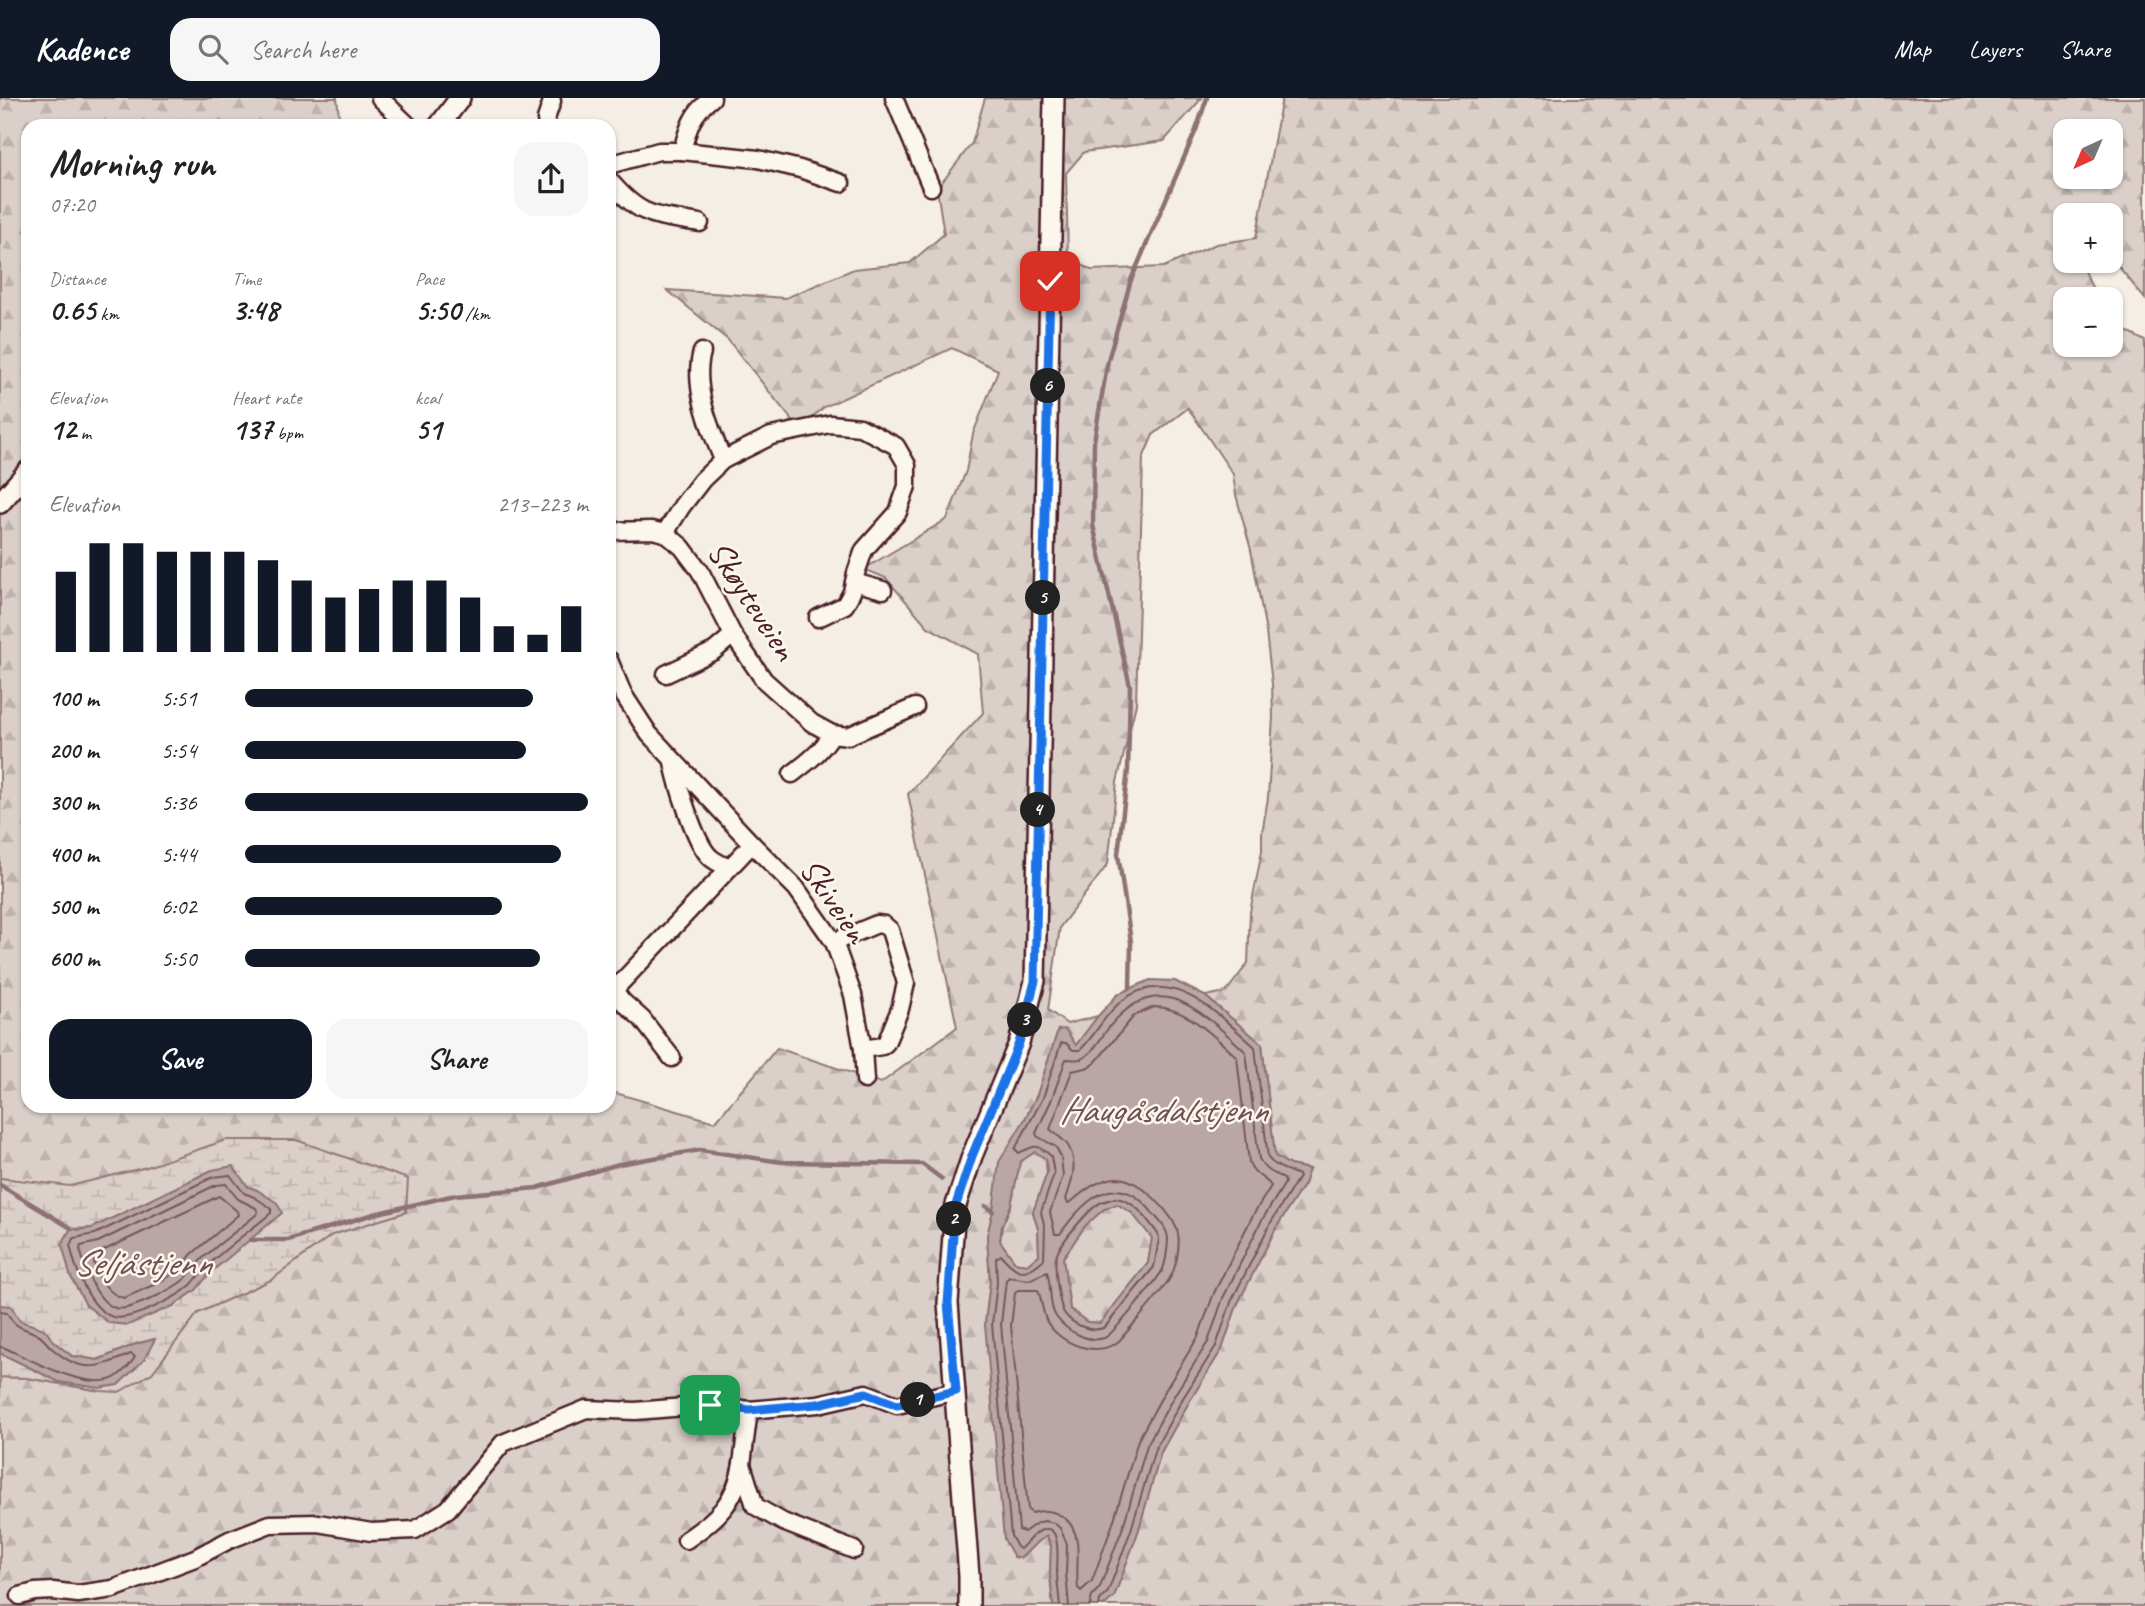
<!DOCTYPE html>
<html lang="en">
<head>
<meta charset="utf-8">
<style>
	body { margin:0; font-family:Caveat,sans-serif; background:#f6f6f6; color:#222; height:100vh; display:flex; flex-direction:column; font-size:26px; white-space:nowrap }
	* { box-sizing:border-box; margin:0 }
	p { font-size:23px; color:#767676 }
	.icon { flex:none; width:38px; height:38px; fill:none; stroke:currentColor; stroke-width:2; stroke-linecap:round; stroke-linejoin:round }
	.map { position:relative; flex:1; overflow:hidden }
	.details { position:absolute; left:21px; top:21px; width:595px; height:994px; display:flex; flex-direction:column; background:#fff; border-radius:21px; box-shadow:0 2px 5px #0004 }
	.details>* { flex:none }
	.needle { width:46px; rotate:224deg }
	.controls { position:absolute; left:2053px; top:21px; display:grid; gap:14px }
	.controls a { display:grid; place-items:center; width:70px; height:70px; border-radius:14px; background:#fff; box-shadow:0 2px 5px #0004; font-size:35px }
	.pin { position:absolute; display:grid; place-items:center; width:60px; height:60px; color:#fff; margin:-30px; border-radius:14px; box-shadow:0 4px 10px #0006 }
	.km { position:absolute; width:35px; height:35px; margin:-18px; border-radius:50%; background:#222; color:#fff; font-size:19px; line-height:35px; text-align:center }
	.round { display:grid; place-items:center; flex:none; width:74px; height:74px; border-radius:21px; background:#f6f6f6 }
	.summary { display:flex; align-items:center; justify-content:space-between; height:119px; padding:0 28px }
	h1 { font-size:38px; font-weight:800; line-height:52px }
	.stats { display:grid; grid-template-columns:repeat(3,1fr); gap:10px; height:119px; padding:7px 28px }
	.stats div { display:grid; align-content:center }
	.stats b { font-size:30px; font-weight:800 }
	.stats small { font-size:19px; font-weight:400 }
	.stats p { font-size:19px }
	.chart { height:196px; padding:14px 28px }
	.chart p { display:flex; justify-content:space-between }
	.chart svg { width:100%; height:126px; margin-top:7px; stroke:#111827; stroke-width:6 }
	.button { display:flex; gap:14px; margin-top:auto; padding:14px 28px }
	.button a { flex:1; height:80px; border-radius:21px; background:#111827; color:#fff; font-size:28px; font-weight:800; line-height:80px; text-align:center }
	.button a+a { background:#f6f6f6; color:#222 }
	ul { padding:0 28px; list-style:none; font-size:23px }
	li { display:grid; grid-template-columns:112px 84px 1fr; align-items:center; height:52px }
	li i { height:18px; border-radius:9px; background:#111827 }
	header { display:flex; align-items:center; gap:42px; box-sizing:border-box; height:98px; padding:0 35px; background:#111827; color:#fff }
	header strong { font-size:33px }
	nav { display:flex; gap:38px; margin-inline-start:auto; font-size:24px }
	.search { width:490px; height:63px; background:#f6f6f6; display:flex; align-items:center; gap:18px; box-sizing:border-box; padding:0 24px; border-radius:21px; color:#767676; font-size:26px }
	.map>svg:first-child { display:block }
	.forest { fill:url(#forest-firs); stroke:#92787a; stroke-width:2; fill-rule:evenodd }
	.wetland { fill:url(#wetland-marsh); stroke:#92787a; stroke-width:2; fill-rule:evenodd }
	.water { fill:#baa7a5; stroke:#8d7174; stroke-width:2; fill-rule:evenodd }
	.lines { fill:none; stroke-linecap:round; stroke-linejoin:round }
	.shore { stroke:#77555c; stroke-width:2 }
	.stream { stroke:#8d7174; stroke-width:4.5 }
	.minor-casing { stroke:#4a1f2b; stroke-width:21 }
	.major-casing { stroke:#4a1f2b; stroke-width:24 }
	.minor { stroke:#fbf7ec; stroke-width:16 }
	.major { stroke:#fbf7ec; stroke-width:19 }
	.route-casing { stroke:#fff; stroke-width:14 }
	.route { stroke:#1a73e8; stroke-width:9 }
	.labels { text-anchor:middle; stroke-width:5; stroke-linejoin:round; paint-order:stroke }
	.street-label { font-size:35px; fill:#4a1f2b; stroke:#fbf7ec }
	.water-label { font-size:37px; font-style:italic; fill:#714f56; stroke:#fbf7ec }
</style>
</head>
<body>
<header>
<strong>Kadence</strong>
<div class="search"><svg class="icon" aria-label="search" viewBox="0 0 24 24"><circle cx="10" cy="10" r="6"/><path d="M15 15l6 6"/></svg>Search here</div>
<nav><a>Map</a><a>Layers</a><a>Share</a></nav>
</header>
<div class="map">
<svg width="2145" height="1508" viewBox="0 0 2145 1508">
	<defs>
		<pattern id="forest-firs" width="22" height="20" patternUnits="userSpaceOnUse" patternTransform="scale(1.75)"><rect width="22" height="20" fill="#dbd0c9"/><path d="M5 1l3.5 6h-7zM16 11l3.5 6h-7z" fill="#bdb2ad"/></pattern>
		<pattern id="wetland-marsh" width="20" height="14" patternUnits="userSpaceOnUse" patternTransform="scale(1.75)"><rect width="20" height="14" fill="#dbd0c9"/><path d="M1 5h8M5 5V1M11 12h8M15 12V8" fill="none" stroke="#bdb2ad"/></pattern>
	</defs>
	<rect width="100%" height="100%" fill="#f4eee4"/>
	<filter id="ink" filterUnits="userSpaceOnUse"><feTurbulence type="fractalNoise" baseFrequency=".0143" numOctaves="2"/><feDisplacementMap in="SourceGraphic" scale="14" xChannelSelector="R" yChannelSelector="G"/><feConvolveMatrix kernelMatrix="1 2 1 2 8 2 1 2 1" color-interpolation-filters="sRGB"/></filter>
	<g filter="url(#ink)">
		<g class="forest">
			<path d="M 0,0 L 337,0 L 340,28 L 28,28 L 28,1008 L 609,1008 L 609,993 L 715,1024 L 777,950 L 881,985 L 957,929 L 908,696 L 983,615 L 978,556 L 928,529 L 886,480 L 864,471 L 947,421 L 966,373 L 973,336 L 998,272 L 952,250 L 824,309 L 802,329 L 795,326 L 728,242 L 667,192 L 786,200 L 854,171 L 910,165 L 944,136 L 937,91 L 972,45 L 985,0 L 1202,0 L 1164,43 L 1084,54 L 1066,75 L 1068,159 L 1091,172 L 1164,169 L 1216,146 L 1256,140 L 1282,0 L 2145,0 L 2145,201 L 2119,169 L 2111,162 L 2110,117 L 2065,117 L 2065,163 L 2079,163 L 2098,201 L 2065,201 L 2065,247 L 2110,247 L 2111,225 L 2145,243 L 2145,1508 L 1103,1508 L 1114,1499 L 1138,1434 L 1161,1354 L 1189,1304 L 1222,1251 L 1237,1207 L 1276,1130 L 1304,1086 L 1309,1071 L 1290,1067 L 1275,1058 L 1262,946 L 1205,898 L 1226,894 L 1248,865 L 1250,814 L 1262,753 L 1262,735 L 1268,700 L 1273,619 L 1272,586 L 1266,534 L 1251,452 L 1236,397 L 1233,376 L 1188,310 L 1153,337 L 1143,360 L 1136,606 L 1117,684 L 1108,766 L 1060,829 L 1048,912 L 1067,926 L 1098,918 L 1076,947 L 1058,932 L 1037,997 L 1025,1021 L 993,1113 L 987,1138 L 990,1184 L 985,1226 L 1021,1460 L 1046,1437 L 1051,1448 L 1050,1476 L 1053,1508 L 0,1508 L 0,1279 L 27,1280 L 100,1293 L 152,1275 L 198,1215 L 271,1182 L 331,1137 L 406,1114 L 296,1042 L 147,1069 L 70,1089 L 0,1080 ZM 2065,33 L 2110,33 L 2110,79 L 2065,79 Z"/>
			<polygon points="1035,1054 1046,1061 1047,1075 1033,1114 1038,1131 1039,1157 1027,1167 1015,1164 1000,1143 1002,1128 1011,1107 1020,1063"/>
			<polygon points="1117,1106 1132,1115 1152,1140 1148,1165 1100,1225 1087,1224 1070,1211 1063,1160 1085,1128 1104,1111"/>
		</g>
		<path class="wetland" d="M 226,1042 L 296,1042 L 408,1081 L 406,1114 L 332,1137 L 271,1182 L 198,1215 L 152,1275 L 119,1294 L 100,1293 L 27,1280 L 0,1279 L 0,1255 L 59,1284 L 154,1241 L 136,1246 L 97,1262 L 72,1258 L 55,1245 L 44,1231 L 20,1223 L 0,1207 L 0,1080 L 70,1088 L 147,1069 ZM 212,1072 L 257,1092 L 281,1115 L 209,1175 L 196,1192 L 173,1208 L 109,1225 L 86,1206 L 70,1177 L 71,1131 L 92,1130 Z"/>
		<g class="water">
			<path d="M 1150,882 L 1175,883 L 1205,898 L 1262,946 L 1275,1058 L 1290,1067 L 1309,1071 L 1304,1086 L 1276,1130 L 1237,1207 L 1222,1251 L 1189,1304 L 1161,1354 L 1138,1434 L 1114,1499 L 1103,1508 L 1053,1508 L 1050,1476 L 1051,1448 L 1047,1438 L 1036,1445 L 1021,1460 L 1014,1459 L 1004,1441 L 985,1226 L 990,1184 L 987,1138 L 993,1113 L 999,1064 L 1025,1021 L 1037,997 L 1058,932 L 1065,931 L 1076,947 L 1098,918 L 1118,896 ZM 1035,1054 L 1046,1061 L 1047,1075 L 1033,1114 L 1038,1131 L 1039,1157 L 1027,1167 L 1015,1164 L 1000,1143 L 1002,1128 L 1011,1107 L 1020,1064 ZM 1117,1106 L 1132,1115 L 1152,1140 L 1148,1165 L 1100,1225 L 1087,1224 L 1070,1211 L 1063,1160 L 1085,1128 L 1104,1111 Z"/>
			<polygon points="233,1068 248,1089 257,1092 277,1105 282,1115 210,1175 196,1192 173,1208 128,1227 109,1225 86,1207 70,1177 62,1146 71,1130 78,1132 92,1130 212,1072"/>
			<polygon points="0,1207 11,1208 20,1223 44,1231 55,1245 72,1258 98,1262 136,1246 155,1241 144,1262 118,1287 100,1290 59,1284 0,1255"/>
		</g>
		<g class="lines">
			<g class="shore">
				<path d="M 1154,909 C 1187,909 1213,938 1237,959 L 1249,1064 C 1254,1078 1265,1079 1271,1088 L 1253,1117 L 1214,1195 L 1198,1239 L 1166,1291 L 1138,1342 L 1113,1425 L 1092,1483 L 1081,1493 L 1078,1490 C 1076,1475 1079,1459 1077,1444 C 1074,1420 1054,1408 1032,1415 L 1028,1412 L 1011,1227 L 1015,1195 L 1018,1192 L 1038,1192 C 1042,1202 1042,1214 1047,1224 C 1061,1247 1099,1261 1120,1242 C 1132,1227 1168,1189 1173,1174 C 1177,1164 1180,1147 1178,1136 C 1175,1116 1139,1081 1118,1080 C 1099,1080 1084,1093 1071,1104 L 1068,1105 L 1066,1101 C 1072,1084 1079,1063 1067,1046 C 1062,1040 1055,1036 1050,1031 L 1072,973 L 1086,970 L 1094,966 L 1134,918 Z"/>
				<path d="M 230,1077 L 244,1095 L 254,1099 L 271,1110 L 271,1115 C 250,1133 225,1150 205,1170 C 200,1175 196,1182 191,1187 C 178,1199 130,1224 113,1219 C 88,1211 75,1169 70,1147 L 74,1140 L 95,1136 L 213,1079 Z"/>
				<path d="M 226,1086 L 238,1101 L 256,1110 L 258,1115 C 239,1132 217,1146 199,1164 C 194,1169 190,1176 185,1181 C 174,1190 129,1215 115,1210 C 95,1203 85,1170 80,1151 L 81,1148 L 98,1144 L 216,1087 Z"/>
				<path d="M 219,1098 L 237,1113 L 238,1117 L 192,1156 L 178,1173 L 160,1184 L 124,1200 C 107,1197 92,1172 94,1157 Z"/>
				<path d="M 1115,1100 C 1135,1102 1147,1121 1158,1136 L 1159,1141 L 1154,1169 L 1105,1229 C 1092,1236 1070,1226 1063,1213 C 1059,1204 1054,1170 1056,1159 C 1058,1147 1089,1111 1100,1105 C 1104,1103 1110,1102 1115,1100 Z"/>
				<path d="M 0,1214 L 7,1215 C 19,1234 21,1227 38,1237 C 44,1240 48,1248 54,1252 C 83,1277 99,1269 131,1256 L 135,1259 C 131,1266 123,1274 116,1279 C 90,1295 30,1261 5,1250 L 0,1249"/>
				<path d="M 1060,1508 C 1059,1497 1057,1485 1057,1474 C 1057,1464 1062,1424 1042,1432 C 1033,1435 1027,1445 1020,1451 L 1017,1449 L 1011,1438 L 992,1226 L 997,1185 L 996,1160 L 1001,1157 C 1017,1176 1025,1179 1044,1161 L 1045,1130 L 1041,1114 L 1054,1076 L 1051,1058 C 1037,1045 1035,1047 1019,1055 L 1015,1051 L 1043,1000 L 1061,945 L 1066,945 L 1073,952 L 1080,952 C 1096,937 1105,915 1123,902 C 1172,866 1220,918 1255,949 L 1268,1060 C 1275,1069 1287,1073 1297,1076 L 1299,1079 L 1270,1126 L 1231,1204 L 1216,1248 L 1183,1300 L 1155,1351 L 1131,1432 L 1108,1494 L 1100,1502 L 1099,1508"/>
				<path d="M 1069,1508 L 1066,1476 L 1067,1446 L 1060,1430 L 1054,1425 L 1044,1423 L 1037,1425 L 1024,1434 L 1019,1432 L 1001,1226 L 1006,1182 L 1009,1179 L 1029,1182 L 1047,1174 C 1052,1187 1048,1208 1057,1220 C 1067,1233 1088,1245 1104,1240 C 1112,1238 1159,1180 1163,1171 C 1166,1163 1168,1148 1168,1140 C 1167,1129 1157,1121 1151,1113 C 1116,1070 1084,1102 1060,1136 L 1055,1136 L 1050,1114 L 1063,1078 L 1061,1059 L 1056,1049 L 1037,1038 L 1036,1035 L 1051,1003 L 1066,961 C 1070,961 1076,962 1081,961 C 1092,957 1100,941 1107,932 C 1157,866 1201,913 1246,954 L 1259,1061 L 1266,1071 L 1284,1081 L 1285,1085 L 1262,1122 L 1223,1200 L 1208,1244 L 1175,1296 L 1147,1347 L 1123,1429 L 1100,1489 L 1092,1498 L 1090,1508"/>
			</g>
			<g class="stream">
				<polyline points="1130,890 1131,844 1118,756 1128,672 1130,588 1093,427 1094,343 1108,262 1131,182 1196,32 1207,0"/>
				<polyline points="0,1087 71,1130"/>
				<polyline points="985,1108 993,1113"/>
				<polyline points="251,1142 288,1142 374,1116 455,1097 537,1090 619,1066 700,1052 782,1064 922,1066 942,1081"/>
			</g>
			<defs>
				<g id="minor">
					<polyline points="380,0 409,28"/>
					<polyline points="894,0 931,89"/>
					<polyline points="547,28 546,21 552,3"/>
					<path d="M 682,53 C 688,30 692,15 712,0"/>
					<polyline points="609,67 659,53 682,53 758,61 800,71 841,85"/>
					<path d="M 609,82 C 641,120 653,117 700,125"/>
					<path d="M 702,254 C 692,288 710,330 723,362"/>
					<polyline points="609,433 652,432 665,435 682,449 700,473 733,537 764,582 812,625 832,636 848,638 915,609"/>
					<polyline points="665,435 682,408 702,382 723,362 771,338 830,326 860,329 896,348 907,367 907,388 898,414 864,452 856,475 852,494 845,507 818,520"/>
					<polyline points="854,484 883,492"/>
					<polyline points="609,562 623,596 649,636 752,746 796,790 834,844 853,897 863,951 865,982"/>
					<polyline points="666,576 714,553 733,537"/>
					<path d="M 673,664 C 677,685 695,745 710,759 C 715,764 723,767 729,770"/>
					<path d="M 792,676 C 808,664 822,653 832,636"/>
					<polyline points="834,844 877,826 884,827 890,832 906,885 900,911 886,945 882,948 863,951"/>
					<polyline points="614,892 622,903 642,921 672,960"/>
					<polyline points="609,894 614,892 752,746"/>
					<polyline points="749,1312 742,1366 755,1408 783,1424 854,1452"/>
					<path d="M 686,1442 C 716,1422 736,1404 742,1366"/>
					<polyline points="20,1498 35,1494 53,1493 78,1496 113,1491 195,1460 229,1442 270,1426 318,1425 371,1434 415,1432 448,1411 503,1345 586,1311 635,1313 710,1307 749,1312 818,1306 866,1295 897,1307 956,1293"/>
				</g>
				<g id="major">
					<polyline points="439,28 460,0"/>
					<polyline points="0,405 28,373"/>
					<polyline points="969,1508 969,1478 948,1205 955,1110 972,1058 1019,945 1035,883 1054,0"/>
				</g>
			</defs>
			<use href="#minor" class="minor-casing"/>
			<use href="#major" class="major-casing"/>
			<use href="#minor" class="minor"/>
			<use href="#major" class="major"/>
		</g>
	</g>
	<g class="lines" filter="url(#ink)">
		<defs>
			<polyline id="route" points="710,1307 749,1312 818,1306 866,1295 897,1307 956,1293 948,1205 955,1110 972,1058 1019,945 1035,883 1050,183"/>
		</defs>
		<use href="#route" class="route-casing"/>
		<use href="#route" class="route"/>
	</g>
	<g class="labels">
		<g class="street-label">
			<text transform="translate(753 502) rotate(57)" y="12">Skøyteveien</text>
			<text transform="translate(835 802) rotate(56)" y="12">Skiveien</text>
		</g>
		<g class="water-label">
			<text x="1163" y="1024">Haugåsdalstjenn</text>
			<text x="142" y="1177">Seljåstjenn</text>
		</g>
	</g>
</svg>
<div class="controls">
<a><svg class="needle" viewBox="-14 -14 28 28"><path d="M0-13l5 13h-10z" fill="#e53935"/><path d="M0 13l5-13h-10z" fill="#767676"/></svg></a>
<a>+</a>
<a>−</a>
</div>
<div class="pin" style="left:710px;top:1307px;background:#1e9e55"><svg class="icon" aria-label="arrive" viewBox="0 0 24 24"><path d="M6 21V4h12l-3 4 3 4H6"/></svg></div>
<div class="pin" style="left:1050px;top:183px;background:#d93025"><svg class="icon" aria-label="check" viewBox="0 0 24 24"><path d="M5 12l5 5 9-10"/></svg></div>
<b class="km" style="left:918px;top:1302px">1</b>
<b class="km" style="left:954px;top:1121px">2</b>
<b class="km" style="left:1025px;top:922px">3</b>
<b class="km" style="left:1038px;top:712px">4</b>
<b class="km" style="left:1043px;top:500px">5</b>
<b class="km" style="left:1048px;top:288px">6</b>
<section class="details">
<div class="summary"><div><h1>Morning run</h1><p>07:20</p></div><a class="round"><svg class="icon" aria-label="share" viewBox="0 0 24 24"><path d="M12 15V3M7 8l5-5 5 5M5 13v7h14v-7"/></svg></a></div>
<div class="stats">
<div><p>Distance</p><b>0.65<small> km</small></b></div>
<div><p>Time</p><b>3:48</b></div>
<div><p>Pace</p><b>5:50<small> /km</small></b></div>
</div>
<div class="stats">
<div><p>Elevation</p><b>12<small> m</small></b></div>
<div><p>Heart rate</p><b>137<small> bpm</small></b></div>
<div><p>kcal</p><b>51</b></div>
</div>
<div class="chart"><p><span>Elevation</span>213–223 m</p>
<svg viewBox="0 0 160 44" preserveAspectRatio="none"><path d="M5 44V16M15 44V6M25 44V6M35 44V9M45 44V9M55 44V9M65 44V12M75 44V19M85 44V25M95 44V22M105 44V19M115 44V19M125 44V25M135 44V35M145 44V38M155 44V28"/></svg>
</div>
<ul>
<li><b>100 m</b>5:51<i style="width:84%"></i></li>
<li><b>200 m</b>5:54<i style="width:82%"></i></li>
<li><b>300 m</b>5:36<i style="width:100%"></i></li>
<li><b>400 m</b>5:44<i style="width:92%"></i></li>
<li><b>500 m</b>6:02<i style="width:75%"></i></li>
<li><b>600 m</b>5:50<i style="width:86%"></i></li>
</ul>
<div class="button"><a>Save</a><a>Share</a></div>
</section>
</div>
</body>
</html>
